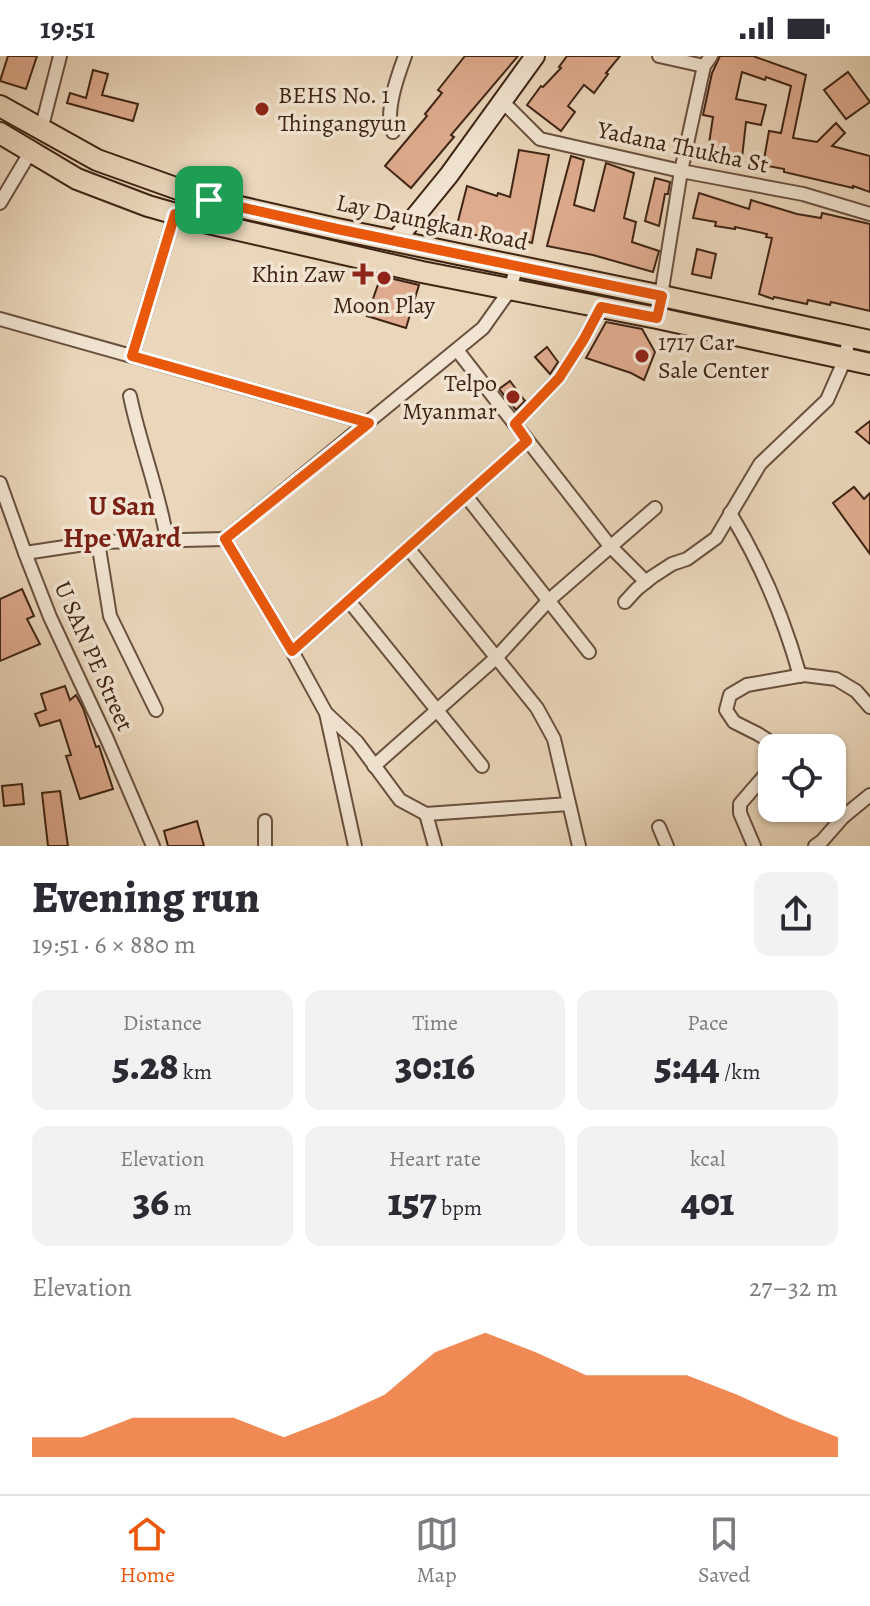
<!DOCTYPE html>
<html lang="en">
<head>
<meta charset="utf-8">
<style>
	body { margin:0; font-family:Alegreya,serif; background:#f2f2f3; color:#2b2b33; height:100vh; display:flex; flex-direction:column; font-size:30px; white-space:nowrap }
	* { box-sizing:border-box; margin:0 }
	p { font-size:26px; color:#7c7c81 }
	.icon { flex:none; width:44px; height:44px; fill:none; stroke:currentColor; stroke-width:2; stroke-linecap:round; stroke-linejoin:round }
	.map { position:relative; height:790px; overflow:hidden }
	.side { display:flex; flex-direction:column; background:#fff; flex:1 }
	.side>* { flex:none }
	.tools { position:absolute; left:758px; top:678px; display:grid; gap:16px }
	.tools a { display:grid; place-items:center; width:88px; height:88px; border-radius:16px; background:#fff; box-shadow:0 2px 6px #0004; font-size:40px }
	.pin { position:absolute; display:grid; place-items:center; width:68px; height:68px; color:#fff; margin:-34px; border-radius:16px; box-shadow:0 4px 12px #0006 }
	.round { display:grid; place-items:center; flex:none; width:84px; height:84px; border-radius:16px; background:#f2f2f3 }
	.head { display:flex; align-items:center; justify-content:space-between; height:136px; padding:0 32px }
	h1 { font-size:44px; font-weight:800; line-height:60px }
	.metrics { display:grid; grid-template-columns:repeat(3,1fr); gap:12px; height:136px; padding:8px 32px }
	.metrics div { display:grid; align-content:center; border-radius:16px; background:#f2f2f3; text-align:center }
	.metrics b { font-size:40px; font-weight:800 }
	.metrics small { font-size:22px; font-weight:400 }
	.metrics p { font-size:22px }
	.chart { height:224px; padding:16px 32px }
	.chart p { display:flex; justify-content:space-between }
	.chart svg { width:100%; height:144px; margin-top:8px; fill:#ea580c; opacity:.7 }
	.status { display:flex; justify-content:space-between; align-items:center; height:56px; padding:0 40px; background:#fff; direction:ltr }
	.status svg { height:22px; fill:currentColor }
	.menu { display:flex; justify-content:space-around; align-items:center; height:112px; border-top:2px solid #e1e1e2; background:#fff; font-size:22px; color:#7c7c81 }
	.menu a { display:grid; justify-items:center; gap:4px }
	.menu .selected { color:#ea580c }
	.map>svg:first-child { display:block }
	.building { fill:#dfab8e; stroke:#3f2414; stroke-width:2 }
	.lines { fill:none; stroke-linecap:round; stroke-linejoin:round }
	.street-casing { stroke:#6a503e; stroke-width:16 }
	.secondary-casing { stroke:#3f2414; stroke-width:22 }
	.primary-casing { stroke:#3f2414; stroke-width:24 }
	.street { stroke:#f1e4d2; stroke-width:12 }
	.secondary { stroke:#f1e4d2; stroke-width:18 }
	.primary { stroke:#ead6ba; stroke-width:20 }
	.route-casing { stroke:#fff; stroke-width:16 }
	.route { stroke:#ea580c; stroke-width:10 }
	.poi-dot { fill:#8f2418; stroke:#f1e4d2; stroke-width:3 }
	.labels { text-anchor:middle; stroke-width:7; stroke-linejoin:round; paint-order:stroke }
	.poi-label { font-size:24px; fill:#3f2414; stroke:#f1e4d2; text-anchor:start }
	.street-label { font-size:24px; fill:#3f2414; stroke:#f1e4d2 }
	.quarter-label { font-size:28px; font-weight:bold; fill:#7a1f14; stroke:#f1e4d2 }
</style>
</head>
<body>
<div class="status"><b>19:51</b><svg viewBox="0 0 49 12"><path d="M0 12V9h3v3zM5 12V6h3v6zM10 12V3h3v9zM15 12V0h3v12zM26 1h20v11H26zM47 4h2v5h-2z"/></svg></div>
<div class="map">
<svg width="870" height="790" viewBox="0 0 870 790">
	<rect width="100%" height="100%" fill="#ead6ba"/>
	<filter id="stains"><feTurbulence type="fractalNoise" baseFrequency=".0025" numOctaves="4"/><feColorMatrix values="0 0 0 0 .2 0 0 0 0 .09 0 0 0 0 .02 0 0 0 .5 -.17"/></filter>
	<radialGradient id="worn" r=".72"><stop offset=".6" stop-color="#630" stop-opacity="0"/><stop offset="1" stop-color="#630" stop-opacity=".3"/></radialGradient>
	<g class="building">
		<polygon points="8,0 37,0 26,33 0,25"/>
		<polygon points="465,0 518,0 451,79 454,81 411,132 385,110 427,60 425,58 442,37 438,34"/>
		<polygon points="567,0 620,0 606,17 608,18 594,37 584,29 568,50 575,56 561,75 527,49 541,30 543,31 561,12 559,11"/>
		<polygon points="720,0 753,0 806,19 793,82 817,86 836,67 845,77 832,90 870,100 870,136 853,130 853,132 784,116 784,113 763,109 769,75 781,77 791,30 766,21 765,24 742,16 736,43 766,49 761,69 746,66 742,102 730,100 730,97 708,94 713,61 703,59 712,17"/>
		<polygon points="93,14 108,18 102,39 138,48 133,65 67,47 70,37 86,42"/>
		<polygon points="848,16 870,46 846,63 824,34"/>
		<polygon points="519,94 549,99 532,187 516,182 515,185 502,182 502,184 486,180 485,182 456,173 467,130 497,140 498,137 510,141"/>
		<polygon points="571,100 584,104 574,149 594,155 606,107 634,117 624,162 636,166 632,186 659,195 653,216 593,199 547,190"/>
		<polygon points="655,122 670,126 668,138 665,138 659,170 645,165"/>
		<polygon points="699,137 749,153 751,144 797,158 821,162 822,157 870,168 870,255 831,246 830,249 808,244 807,248 774,241 773,243 759,238 772,182 766,181 767,178 735,171 735,173 715,170 716,166 693,162"/>
		<polygon points="697,193 716,198 711,222 692,218"/>
		<polygon points="381,220 419,229 406,272 367,260"/>
		<polygon points="606,266 642,273 655,296 644,324 631,317 586,302"/>
		<polygon points="547,291 558,306 550,318 535,301"/>
		<polygon points="510,325 525,345 516,354 499,333"/>
		<polygon points="870,365 870,388 856,376"/>
		<polygon points="854,431 864,443 870,437 870,498 833,447"/>
		<polygon points="22,533 34,560 27,563 40,588 0,605 0,543"/>
		<polygon points="65,630 70,644 76,639 83,652 96,691 99,690 113,733 80,743 66,700 71,699 60,664 40,670 35,658 46,654 41,638"/>
		<polygon points="22,728 24,748 4,750 2,730"/>
		<polygon points="60,735 68,790 48,790 42,737"/>
		<polygon points="197,765 204,790 168,790 164,775"/>
	</g>
	<g class="lines">
		<defs>
			<g id="street">
				<polyline points="659,0 704,10"/>
				<polyline points="501,44 540,83 681,115 803,138 870,158"/>
				<polyline points="41,74 60,0"/>
				<path d="M 393,76 C 384,57 398,19 405,0"/>
				<polyline points="0,147 31,95"/>
				<polyline points="660,246 681,115 704,10 711,0"/>
				<polyline points="0,263 369,367"/>
				<polyline points="457,294 610,490 646,526"/>
				<polyline points="132,300 175,158"/>
				<path d="M 130,340 C 140,389 159,435 167,484"/>
				<polyline points="515,368 559,322 584,283 601,251"/>
				<polyline points="0,427 25,497 50,561 107,683 153,790"/>
				<polyline points="466,440 589,596"/>
				<path d="M 730,457 C 761,508 784,562 800,620"/>
				<polyline points="225,483 483,272 510,234 517,209"/>
				<polyline points="225,483 292,595 326,657 355,790"/>
				<polyline points="98,486 110,560 156,654"/>
				<polyline points="408,492 537,652 554,683 579,790"/>
				<polyline points="25,497 98,486 225,483"/>
				<polyline points="349,545 482,710"/>
				<polyline points="625,546 637,533 652,521 672,508 687,503 716,482 760,408 827,344 845,303 849,281"/>
				<polyline points="292,595 527,385"/>
				<polyline points="326,657 357,686 400,744 426,758 569,748"/>
				<polyline points="780,692 758,678 734,666 726,654 730,639 747,629 804,619 836,623 856,635 870,651"/>
				<polyline points="374,710 497,601 548,545 655,452"/>
				<polyline points="832,747 843,761"/>
				<polyline points="426,758 435,790"/>
				<polyline points="265,765 265,790"/>
				<polyline points="659,771 667,790"/>
				<polyline points="754,790 740,757 740,748 772,711"/>
				<polyline points="815,790 822,785 843,761 870,739"/>
			</g>
			<polyline id="secondary" points="396,184 449,119 535,0"/>
			<g id="primary">
				<polyline points="0,50 97,104 209,144 337,173 662,240 870,285"/>
				<polyline points="0,77 77,123 148,150 204,166 422,216 657,262 870,308"/>
			</g>
		</defs>
		<use href="#street" class="street-casing"/>
		<use href="#secondary" class="secondary-casing"/>
		<use href="#primary" class="primary-casing"/>
		<use href="#street" class="street"/>
		<use href="#secondary" class="secondary"/>
		<use href="#primary" class="primary"/>
	</g>
	<g class="lines">
		<defs>
			<polygon id="route" points="209,144 337,173 662,240 657,262 601,251 584,283 559,322 515,368 527,385 292,595 225,483 369,367 132,300 175,158 204,166"/>
		</defs>
		<use href="#route" class="route-casing"/>
		<use href="#route" class="route"/>
	</g>
	<g class="poi-dot">
		<circle cx="262" cy="53" r="8"/>
		<path d="M359 206h8v8h8v8h-8v8h-8v-8h-8v-8h8z"/>
		<circle cx="384" cy="222" r="8"/>
		<circle cx="642" cy="300" r="8"/>
		<circle cx="513" cy="341" r="8"/>
	</g>
	<g class="labels">
		<g class="poi-label">
			<text x="278" y="47">BEHS No. 1<tspan x="278" dy="28">Thingangyun</tspan></text>
			<text x="345" y="226" text-anchor="end">Khin Zaw</text>
			<text x="384" y="257" text-anchor="middle">Moon Play</text>
			<text x="658" y="294">1717 Car<tspan x="658" dy="28">Sale Center</tspan></text>
			<text x="497" y="335" text-anchor="end">Telpo<tspan x="497" dy="28">Myanmar</tspan></text>
		</g>
		<g class="street-label">
			<text transform="translate(683 91) rotate(12)" y="8">Yadana Thukha St</text>
			<text transform="translate(432 166) rotate(12)" y="8">Lay Daungkan Road</text>
			<text transform="translate(94 600) rotate(66)" y="8">U SAN PE Street</text>
		</g>
		<g class="quarter-label">
			<text x="122" y="459">U San<tspan x="122" dy="32">Hpe Ward</tspan></text>
		</g>
	</g>
	<rect width="100%" height="100%" filter="url(#stains)"/>
	<rect width="100%" height="100%" fill="url(#worn)"/>
</svg>
<div class="tools">
<a><svg class="icon" aria-label="locate" viewBox="0 0 24 24"><circle cx="12" cy="12" r="6"/><path d="M12 2v4M12 18v4M2 12h4M18 12h4"/></svg></a>
</div>
<div class="pin" style="left:209px;top:144px;background:#1e9e55"><svg class="icon" aria-label="arrive" viewBox="0 0 24 24"><path d="M6 21V4h12l-3 4 3 4H6"/></svg></div>
</div>
<section class="side">
<div class="head"><div><h1>Evening run</h1><p>19:51 · 6 × 880 m</p></div><a class="round"><svg class="icon" aria-label="share" viewBox="0 0 24 24"><path d="M12 15V3M7 8l5-5 5 5M5 13v7h14v-7"/></svg></a></div>
<div class="metrics">
<div><p>Distance</p><b>5.28<small> km</small></b></div>
<div><p>Time</p><b>30:16</b></div>
<div><p>Pace</p><b>5:44<small> /km</small></b></div>
</div>
<div class="metrics">
<div><p>Elevation</p><b>36<small> m</small></b></div>
<div><p>Heart rate</p><b>157<small> bpm</small></b></div>
<div><p>kcal</p><b>401</b></div>
</div>
<div class="chart"><p><span>Elevation</span>27–32 m</p>
<svg viewBox="0 0 160 44" preserveAspectRatio="none"><path d="M0 44V38L10 38L20 32L30 32L40 32L50 38L60 32L70 25L80 12L90 6L100 12L110 19L120 19L130 19L140 25L150 32L160 38V44z"/></svg>
</div>
</section>
<nav class="menu">
<a class="selected"><svg class="icon" aria-label="home" viewBox="0 0 24 24"><path d="M3 11l9-7 9 7M6 9v11h12V9"/></svg>Home</a>
<a><svg class="icon" aria-label="map" viewBox="0 0 24 24"><path d="M3 6l6-2 6 2 6-2v14l-6 2-6-2-6 2zM9 4v14M15 6v14"/></svg>Map</a>
<a><svg class="icon" aria-label="saved" viewBox="0 0 24 24"><path d="M7 4h10v16l-5-4-5 4z"/></svg>Saved</a>
</nav>
</body>
</html>
